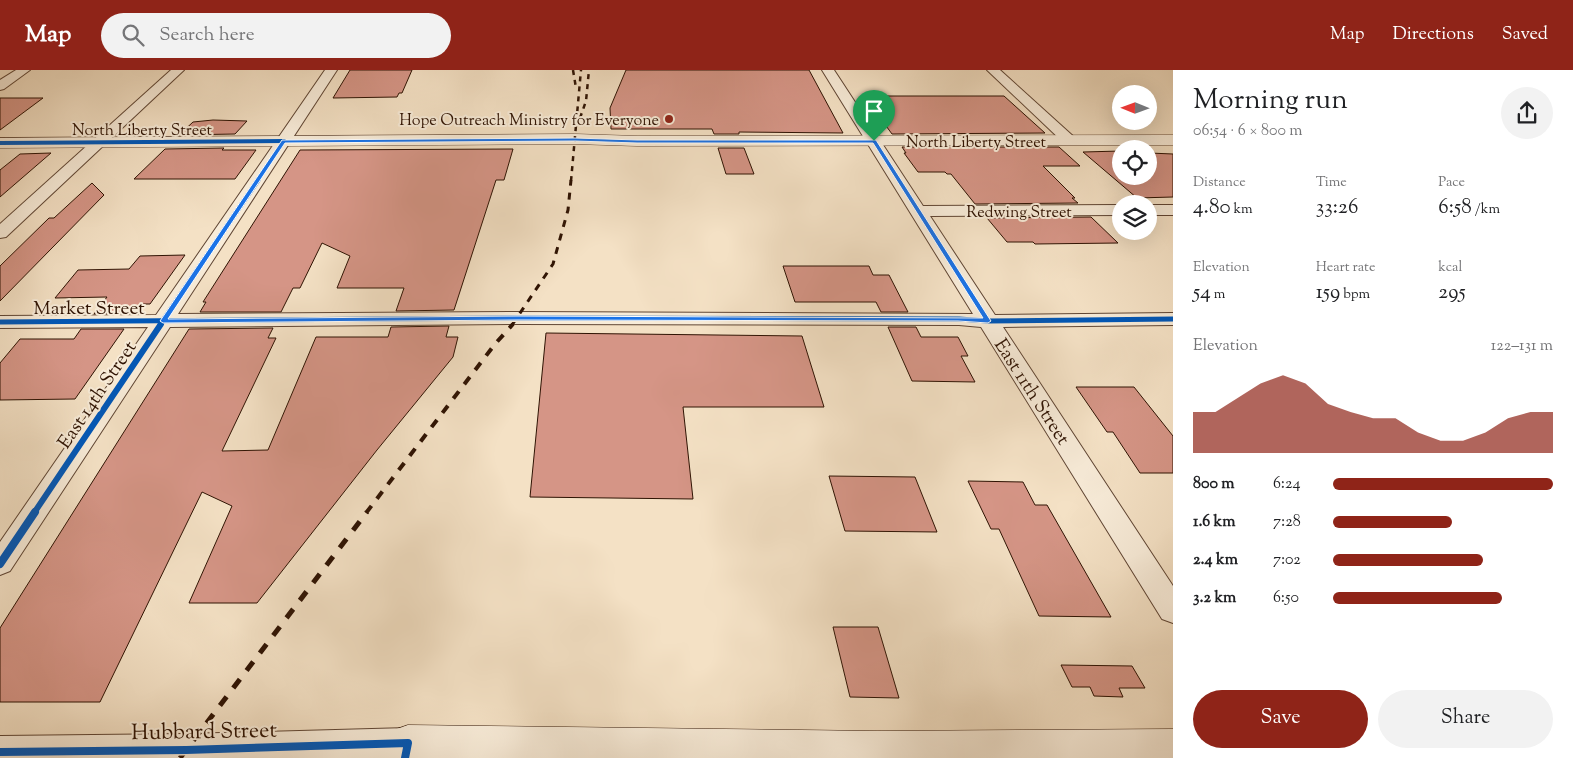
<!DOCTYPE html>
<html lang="en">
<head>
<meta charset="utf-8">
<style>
	body { margin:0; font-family:"Sorts Mill Goudy",serif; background:#f2f2f2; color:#202124; height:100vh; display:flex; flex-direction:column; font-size:19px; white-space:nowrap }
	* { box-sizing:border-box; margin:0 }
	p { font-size:16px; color:#757577 }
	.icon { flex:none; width:28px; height:28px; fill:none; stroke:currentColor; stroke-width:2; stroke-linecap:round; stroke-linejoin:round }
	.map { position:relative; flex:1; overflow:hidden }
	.panel { display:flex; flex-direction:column; background:#fff; width:400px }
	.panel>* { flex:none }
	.needle { width:32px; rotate:271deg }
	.fabs { position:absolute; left:1112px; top:15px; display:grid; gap:10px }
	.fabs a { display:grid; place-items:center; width:45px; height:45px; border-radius:50%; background:#fff; box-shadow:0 5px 20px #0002; font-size:25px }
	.pin { position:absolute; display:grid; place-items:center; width:42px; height:42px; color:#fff; margin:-51px -21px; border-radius:50% 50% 50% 0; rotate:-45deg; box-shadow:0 0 5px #0007 }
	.pin .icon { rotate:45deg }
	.round { display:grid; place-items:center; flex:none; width:52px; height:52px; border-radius:26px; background:#f2f2f2 }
	.head { display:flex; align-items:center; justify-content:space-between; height:85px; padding:0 20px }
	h1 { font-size:28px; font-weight:600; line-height:38px }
	.stats { display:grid; grid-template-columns:repeat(3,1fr); gap:8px; height:85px; padding:5px 20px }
	.stats div { display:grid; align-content:center }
	.stats b { font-size:21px; font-weight:600 }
	.stats small { font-size:14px; font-weight:400 }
	.stats p { font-size:14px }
	.chart { height:140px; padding:10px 20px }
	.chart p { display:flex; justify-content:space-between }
	.chart svg { width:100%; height:90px; margin-top:5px; fill:#8f2418; opacity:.7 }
	.button { display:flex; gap:10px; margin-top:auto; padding:10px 20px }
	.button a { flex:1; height:58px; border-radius:30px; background:#8f2418; color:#fff; font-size:20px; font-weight:600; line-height:58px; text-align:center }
	.button a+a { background:#f2f2f2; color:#202124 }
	ul { padding:0 20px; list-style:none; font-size:16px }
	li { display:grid; grid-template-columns:80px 60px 1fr; align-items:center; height:38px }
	li i { height:12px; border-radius:6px; background:#8f2418 }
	header { display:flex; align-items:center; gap:30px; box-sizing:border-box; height:70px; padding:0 25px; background:#8f2418; color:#fff }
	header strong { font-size:24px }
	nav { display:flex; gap:28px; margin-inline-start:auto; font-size:18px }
	.search { width:350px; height:45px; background:#f2f2f2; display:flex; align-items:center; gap:12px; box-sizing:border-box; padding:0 18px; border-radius:28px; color:#757577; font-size:19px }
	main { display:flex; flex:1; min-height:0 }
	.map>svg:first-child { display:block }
	.building { fill:#d59586; stroke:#2f1303 }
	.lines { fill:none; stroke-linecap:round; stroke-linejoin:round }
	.minor-casing { stroke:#604634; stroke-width:2 }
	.tertiary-casing { stroke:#604634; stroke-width:1 }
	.secondary-casing { stroke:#2f1303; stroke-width:1 }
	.minor { fill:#f8ecd9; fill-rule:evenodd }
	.tertiary { fill:#f8ecd9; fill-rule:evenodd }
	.secondary { fill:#f8ecd9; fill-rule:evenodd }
	.rail-far3 { stroke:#2f1303; stroke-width:2.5; stroke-dasharray:5 5; stroke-linecap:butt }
	.rail-far2 { stroke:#2f1303; stroke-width:3; stroke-dasharray:7 7; stroke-linecap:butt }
	.rail-far1 { stroke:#2f1303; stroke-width:4; stroke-dasharray:9 9; stroke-linecap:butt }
	.rail { stroke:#2f1303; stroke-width:5; stroke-dasharray:11 11; stroke-linecap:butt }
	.cycleway-far3-casing { stroke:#f8ecd9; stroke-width:5.5 }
	.cycleway-far2-casing { stroke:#f8ecd9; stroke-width:8 }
	.cycleway-far1-casing { stroke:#f8ecd9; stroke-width:9 }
	.cycleway-casing { stroke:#f8ecd9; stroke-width:11 }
	.cycleway-far3 { stroke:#0057b8; stroke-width:4 }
	.cycleway-far2 { stroke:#0057b8; stroke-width:5 }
	.cycleway-far1 { stroke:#0057b8; stroke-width:6 }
	.cycleway { stroke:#0057b8; stroke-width:8 }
	.route { fill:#1a73e8; stroke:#fff; fill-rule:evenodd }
	.poi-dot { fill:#8f2418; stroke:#f8ecd9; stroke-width:2 }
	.labels { text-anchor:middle; stroke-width:4; stroke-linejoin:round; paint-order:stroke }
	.far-poi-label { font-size:16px; fill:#2f1303; stroke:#f8ecd9; text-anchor:end }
	.far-street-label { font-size:16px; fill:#2f1303; stroke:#f8ecd9 }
	.street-label { font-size:19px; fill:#2f1303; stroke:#f8ecd9 }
	.near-street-label { font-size:22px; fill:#2f1303; stroke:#f8ecd9 }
</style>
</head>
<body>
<header>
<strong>Map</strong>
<div class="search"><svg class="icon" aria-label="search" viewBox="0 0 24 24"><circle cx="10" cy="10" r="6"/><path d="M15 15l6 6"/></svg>Search here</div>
<nav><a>Map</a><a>Directions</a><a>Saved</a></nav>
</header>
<main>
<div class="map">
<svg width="1173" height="688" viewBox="0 0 1173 688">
	<rect width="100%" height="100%" fill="#f4e1c5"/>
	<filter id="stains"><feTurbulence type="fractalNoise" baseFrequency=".004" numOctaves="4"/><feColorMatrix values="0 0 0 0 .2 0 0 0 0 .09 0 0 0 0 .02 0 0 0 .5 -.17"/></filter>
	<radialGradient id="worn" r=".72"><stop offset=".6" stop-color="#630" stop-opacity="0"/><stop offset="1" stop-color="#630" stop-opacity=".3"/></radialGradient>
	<g class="building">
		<polygon points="350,0 412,0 402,23 399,23 397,27 333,28"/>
		<polygon points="626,0 809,0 843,63 739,62 739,64 714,64 712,59 611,59 610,38"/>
		<polygon points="870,26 1004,26 1045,63 892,64 881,49 887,49 885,45"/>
		<polygon points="0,28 43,28 0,60"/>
		<polygon points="213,50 247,51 235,64 179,65 193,52"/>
		<polygon points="902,77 1059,77 1080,96 1043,96 1075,128 1072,128 1078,133 975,134 951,104 947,104 945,102 918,102 904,83 906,83"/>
		<polygon points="224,78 222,80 256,80 235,109 134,109 165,79"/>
		<polygon points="718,78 744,78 754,104 726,104"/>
		<polygon points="513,79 504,110 496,110 454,240 396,241 404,218 337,218 350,186 322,173 300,218 293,218 281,242 200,242 206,232 203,232 300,80"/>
		<polygon points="1121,81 1121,106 1149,106 1149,83 1173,84 1173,127 1137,128 1083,82"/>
		<polygon points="51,83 0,127 0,100 20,84"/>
		<polygon points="92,113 104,125 0,231 0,196 49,148 54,148"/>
		<polygon points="1091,147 1118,173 1035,174 1033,172 1007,172 987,148"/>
		<polygon points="185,185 150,234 141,234 135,243 94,244 107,227 55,228 78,200 129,199 140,186"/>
		<polygon points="783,196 869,196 873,205 889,205 908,242 881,242 876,232 795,232"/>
		<polygon points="449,256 446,267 458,267 453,287 377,380 257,533 189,533 232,436 202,422 100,632 0,632 0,558 189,259 273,258 268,268 276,268 222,381 268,380 316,267 388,267 391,257"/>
		<polygon points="888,257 916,257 921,267 958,267 968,286 961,286 975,312 912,311"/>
		<polygon points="81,259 124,259 75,329 0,330 0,293 20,269 74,269"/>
		<polygon points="546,263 802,266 824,337 683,337 693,429 530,427"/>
		<polygon points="1076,317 1134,317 1173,366 1173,403 1140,403 1113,362 1107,362"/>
		<polygon points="829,406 915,407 937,462 845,461"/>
		<polygon points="968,411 1023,412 1035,435 1047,435 1111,547 1039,546 999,459 991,459"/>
		<polygon points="833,557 878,557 899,628 850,627"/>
		<polygon points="1061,595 1132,596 1145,618 1119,618 1123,627 1094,626 1090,617 1072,617"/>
	</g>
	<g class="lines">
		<defs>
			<g id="minor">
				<polygon points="16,0 30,0 4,19 0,20 0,10"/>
				<polygon points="171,0 184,0 6,167 0,168 0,154"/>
				<polygon points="325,0 337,0 178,244 518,242 973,244 822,0 834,0 923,136 1121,135 1121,145 930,146 995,245 1173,243 1173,255 1003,257 1173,516 1173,553 1162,549 981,257 959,255 518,254 170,257 10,501 0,505 0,472 148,257 0,258 0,246 156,245"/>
				<polygon points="987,0 1000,0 1074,67 1076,70 1074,73 1064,73"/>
				<rect x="1149" y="135" width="24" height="10"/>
				<polygon points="408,658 420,662 425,673 420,684 409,688 0,688 0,666 186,664"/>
			</g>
			<polygon id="tertiary" points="575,64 637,66 1173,65 1173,75 637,76 575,74 0,78 0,68"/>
			<polygon id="secondary" points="408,655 877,661 1173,659 1173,688 400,688 394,686 388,673 394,660"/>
		</defs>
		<use href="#minor" class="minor-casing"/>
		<use href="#tertiary" class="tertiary-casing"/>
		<use href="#secondary" class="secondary-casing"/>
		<use href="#minor" class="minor"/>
		<use href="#tertiary" class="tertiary"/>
		<use href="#secondary" class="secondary"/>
		<g class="rail-far3">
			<polyline points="573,0 576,18"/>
			<polyline points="580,48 586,31 589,0"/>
			<polyline points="571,111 581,0"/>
		</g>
		<polyline class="rail-far2" points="512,255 553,194 568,140 571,110"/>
		<polyline class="rail-far1" points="366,443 495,274 513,254"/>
		<polyline class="rail" points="180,688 367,442"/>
		<defs>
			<g id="cycleway-far3">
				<polyline points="0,73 284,71"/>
				<polyline points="257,111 284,71"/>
			</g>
			<g id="cycleway-far2">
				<polyline points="0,252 518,248 959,249 988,251 1173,249"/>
				<polyline points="160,255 258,110"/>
			</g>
			<polyline id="cycleway-far1" points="34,443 161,254"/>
			<g id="cycleway">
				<polyline points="0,494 35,442"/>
				<polyline points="0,682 186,680 408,673 405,688"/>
			</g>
		</defs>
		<use href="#cycleway-far3" class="cycleway-far3-casing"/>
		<use href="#cycleway-far2" class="cycleway-far2-casing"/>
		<use href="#cycleway-far1" class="cycleway-far1-casing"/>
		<use href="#cycleway" class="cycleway-casing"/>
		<use href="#cycleway-far3" class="cycleway-far3"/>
		<use href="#cycleway-far2" class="cycleway-far2"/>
		<use href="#cycleway-far1" class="cycleway-far1"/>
		<use href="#cycleway" class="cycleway"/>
	</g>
	<path class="route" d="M 575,68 L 637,70 L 876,70 L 991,251 L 988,253 L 958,251 L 518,250 L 163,253 L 160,251 L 282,70 ZM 575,71 L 637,73 L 873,73 L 983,248 L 518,246 L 168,249 L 285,73 Z"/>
	<circle class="poi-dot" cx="669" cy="49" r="5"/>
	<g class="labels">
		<g class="far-poi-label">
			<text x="659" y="55">Hope Outreach Ministry for Everyone</text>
		</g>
		<g class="far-street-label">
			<text x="142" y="65">North Liberty Street</text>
			<text x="976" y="77">North Liberty Street</text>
			<text x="1019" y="147">Redwing Street</text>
		</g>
		<g class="street-label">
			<text x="89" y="244">Market Street</text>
			<text transform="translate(1033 321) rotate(57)" y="7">East 11th Street</text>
			<text transform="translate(96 324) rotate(-56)" y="7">East 14th Street</text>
		</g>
		<g class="near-street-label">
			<text transform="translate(204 660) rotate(-1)" y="8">Hubbard Street</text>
		</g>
	</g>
	<rect width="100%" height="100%" filter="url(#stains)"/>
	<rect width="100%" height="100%" fill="url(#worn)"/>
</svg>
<div class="fabs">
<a><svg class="needle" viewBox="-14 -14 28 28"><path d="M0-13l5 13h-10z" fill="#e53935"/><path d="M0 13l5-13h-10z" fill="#757577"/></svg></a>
<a><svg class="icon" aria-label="locate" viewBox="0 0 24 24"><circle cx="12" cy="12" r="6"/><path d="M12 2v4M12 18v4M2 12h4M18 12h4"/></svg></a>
<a><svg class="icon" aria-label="layers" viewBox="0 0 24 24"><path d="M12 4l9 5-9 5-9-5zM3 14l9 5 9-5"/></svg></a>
</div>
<div class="pin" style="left:874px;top:71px;background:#1e9e55"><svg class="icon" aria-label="arrive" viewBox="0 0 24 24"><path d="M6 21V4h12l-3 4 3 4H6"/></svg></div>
</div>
<section class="panel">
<div class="head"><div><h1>Morning run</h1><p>06:54 · 6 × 800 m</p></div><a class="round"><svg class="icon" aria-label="share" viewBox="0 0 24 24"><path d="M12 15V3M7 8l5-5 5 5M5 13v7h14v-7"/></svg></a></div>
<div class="stats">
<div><p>Distance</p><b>4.80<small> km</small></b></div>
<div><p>Time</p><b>33:26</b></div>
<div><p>Pace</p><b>6:58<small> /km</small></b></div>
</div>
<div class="stats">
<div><p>Elevation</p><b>54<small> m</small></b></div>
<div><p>Heart rate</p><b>159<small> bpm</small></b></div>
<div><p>kcal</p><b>295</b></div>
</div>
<div class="chart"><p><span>Elevation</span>122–131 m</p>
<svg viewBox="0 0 160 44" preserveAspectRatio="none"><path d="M0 44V24L10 24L20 17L30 10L40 6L50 10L60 20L70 24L80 27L90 27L100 34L110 38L120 38L130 34L140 27L150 24L160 24V44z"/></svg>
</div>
<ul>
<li><b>800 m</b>6:24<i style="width:100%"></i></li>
<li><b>1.6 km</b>7:28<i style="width:54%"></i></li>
<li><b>2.4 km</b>7:02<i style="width:68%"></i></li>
<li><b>3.2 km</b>6:50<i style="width:77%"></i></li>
</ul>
<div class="button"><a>Save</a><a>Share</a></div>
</section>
</main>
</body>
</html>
